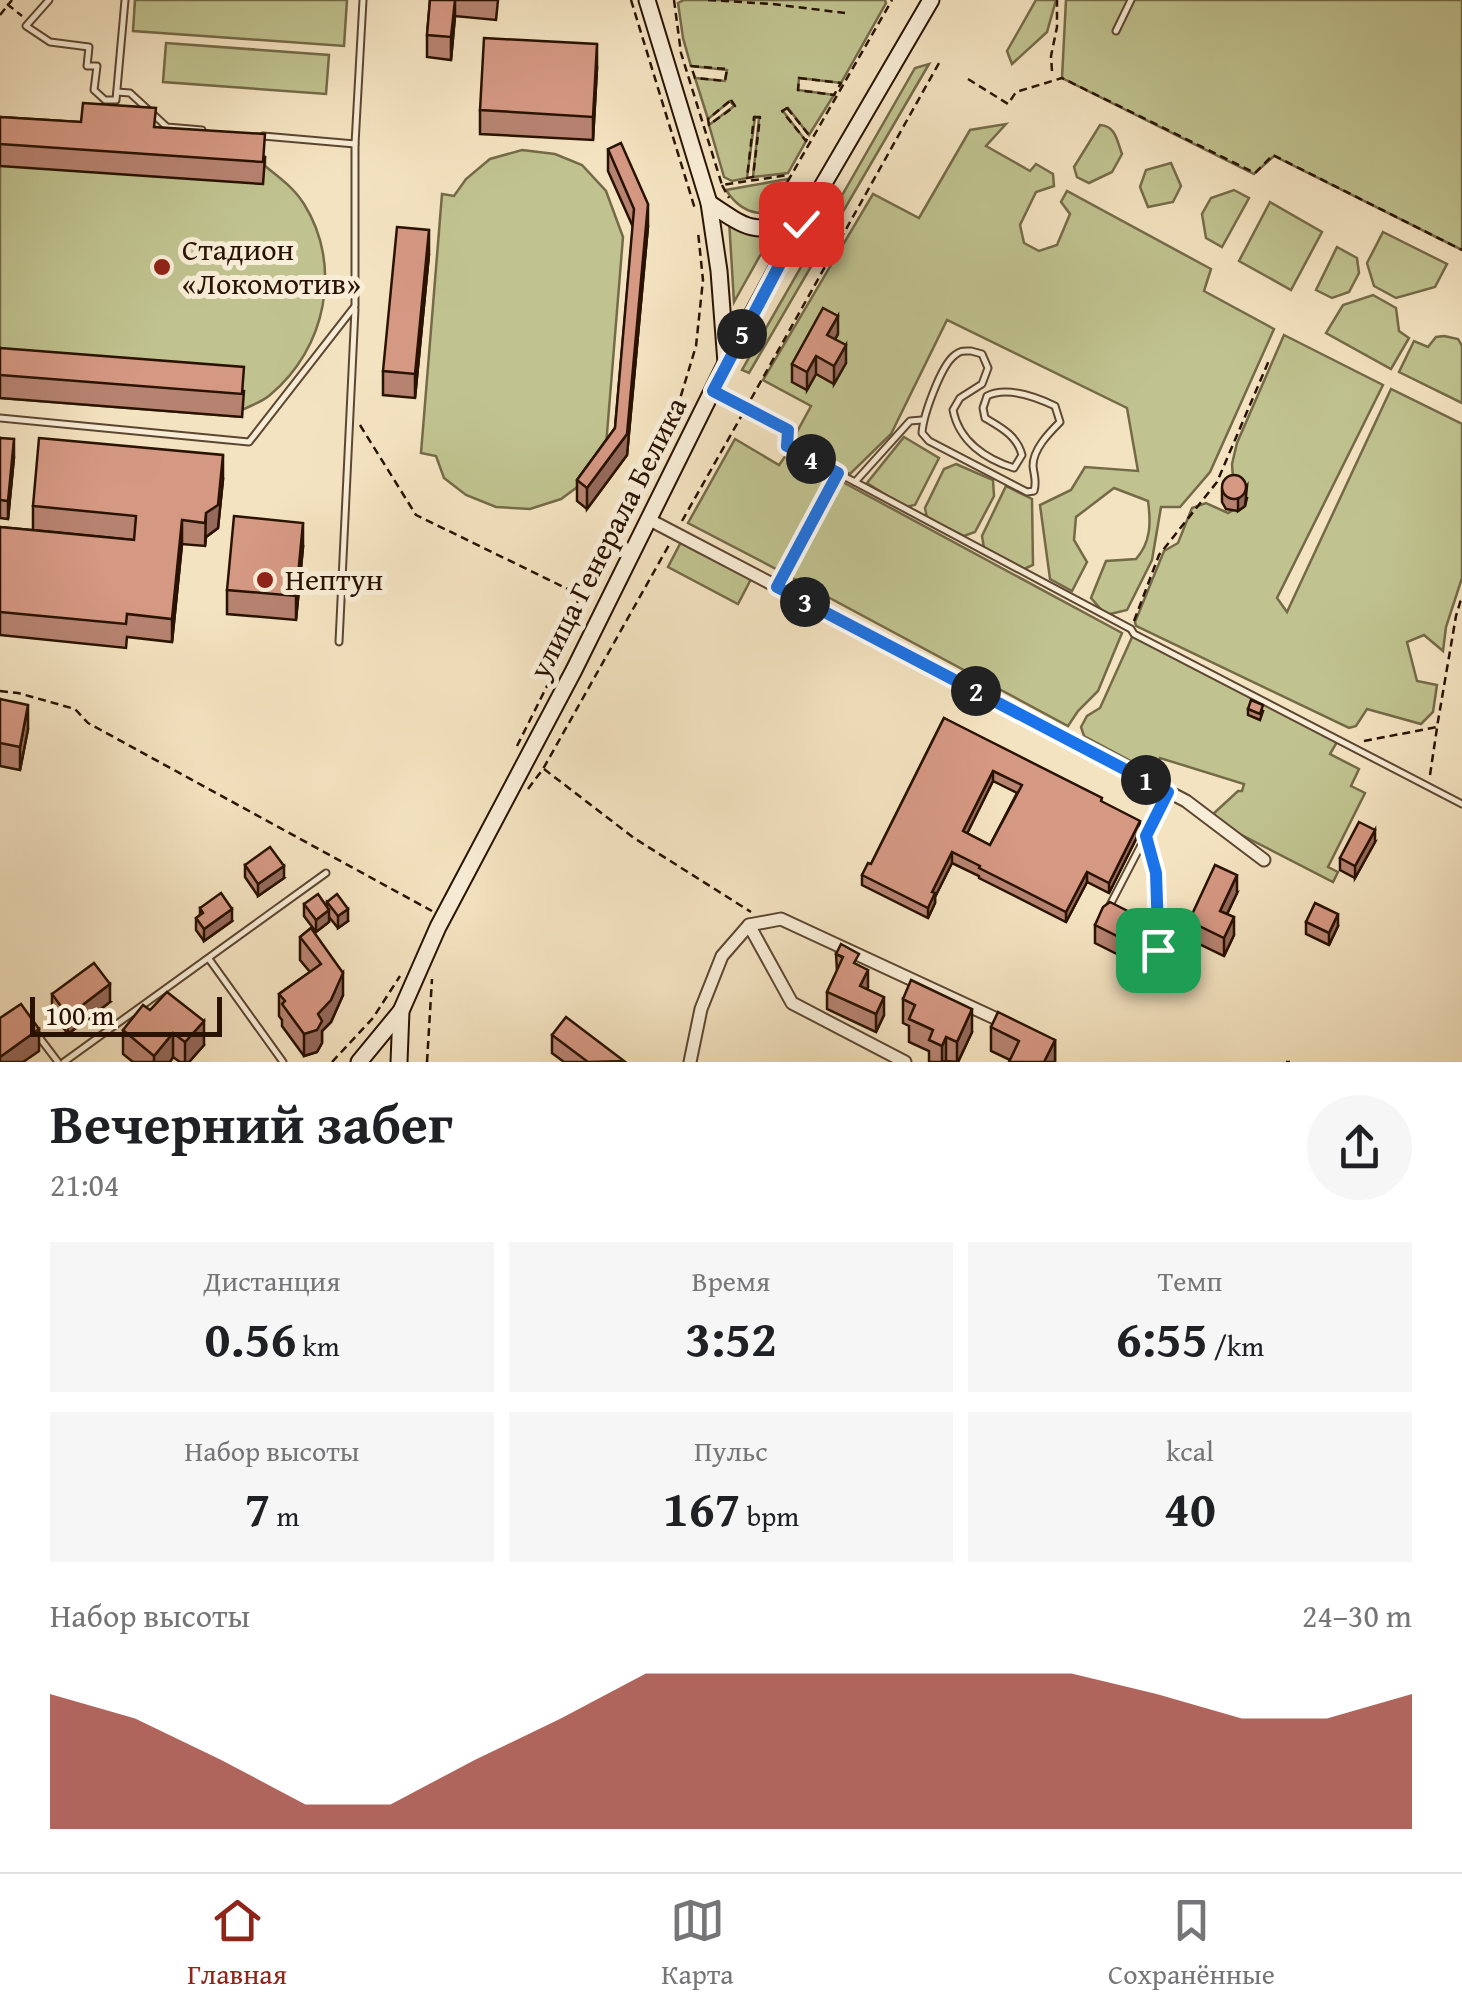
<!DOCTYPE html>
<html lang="ru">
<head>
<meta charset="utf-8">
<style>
	body { margin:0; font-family:"Gentium Book Plus",serif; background:#f6f6f6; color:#202124; height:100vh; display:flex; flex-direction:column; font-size:38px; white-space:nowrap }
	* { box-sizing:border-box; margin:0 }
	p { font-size:32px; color:#757577 }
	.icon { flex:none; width:55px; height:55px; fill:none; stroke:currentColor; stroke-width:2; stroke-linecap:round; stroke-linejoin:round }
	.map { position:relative; height:1062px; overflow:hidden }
	.drawer { display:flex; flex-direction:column; background:#fff; flex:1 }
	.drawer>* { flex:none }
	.scale { position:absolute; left:30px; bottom:25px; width:192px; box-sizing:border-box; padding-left:10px; border:5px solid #291201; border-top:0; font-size:28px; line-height:35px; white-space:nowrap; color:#291201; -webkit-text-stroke:8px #f8edd7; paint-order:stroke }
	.pin { position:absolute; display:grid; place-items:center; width:85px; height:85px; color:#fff; margin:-42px; border-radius:20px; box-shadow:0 5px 15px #0006 }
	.km { position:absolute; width:50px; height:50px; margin:-25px; border-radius:50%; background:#222; color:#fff; font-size:28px; line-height:50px; text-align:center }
	.round { display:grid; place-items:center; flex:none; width:105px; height:105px; border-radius:52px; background:#f6f6f6 }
	.summary { display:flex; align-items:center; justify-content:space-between; height:170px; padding:0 50px }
	h1 { font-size:55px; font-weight:700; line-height:75px }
	.stats { display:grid; grid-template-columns:repeat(3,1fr); gap:15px; height:170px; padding:10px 50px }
	.stats div { display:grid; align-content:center; border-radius:0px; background:#f6f6f6; text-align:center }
	.stats b { font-size:50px; font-weight:700 }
	.stats small { font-size:28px; font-weight:400 }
	.stats p { font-size:28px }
	.chart { height:280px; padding:20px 50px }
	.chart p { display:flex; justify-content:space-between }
	.chart svg { width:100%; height:180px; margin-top:10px; fill:#8f2418; opacity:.7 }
	.menu { display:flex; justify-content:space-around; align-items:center; height:140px; border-top:2px solid #e0e0e0; background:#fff; font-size:28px; color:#757577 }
	.menu a { display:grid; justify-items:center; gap:5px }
	.menu .selected { color:#8f2418 }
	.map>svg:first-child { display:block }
	.green { fill:#c0c390; stroke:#746a48; stroke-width:2.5 }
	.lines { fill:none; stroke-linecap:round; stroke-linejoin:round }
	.service-casing { stroke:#5c4631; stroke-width:9 }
	.minor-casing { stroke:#5c4631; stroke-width:15 }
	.secondary-casing { stroke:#291201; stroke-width:19 }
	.path { stroke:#291201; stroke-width:2.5; stroke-dasharray:8 5; stroke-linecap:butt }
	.service { stroke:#f8edd7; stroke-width:5 }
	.minor { stroke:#f8edd7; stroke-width:11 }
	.secondary { stroke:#f8edd7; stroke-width:15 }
	.wall { fill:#b78371; stroke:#291201; stroke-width:2.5; fill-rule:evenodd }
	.shaded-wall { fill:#956a5c; stroke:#291201; stroke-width:2.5 }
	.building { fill:#d59883; stroke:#291201; stroke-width:2.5; fill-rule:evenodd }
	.route-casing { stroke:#fff; stroke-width:20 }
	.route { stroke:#1a73e8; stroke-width:12 }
	.poi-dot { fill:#8f2418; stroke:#f8edd7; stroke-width:4 }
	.labels { text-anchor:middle; stroke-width:10; stroke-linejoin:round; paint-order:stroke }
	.poi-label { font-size:30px; fill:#291201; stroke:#f8edd7; text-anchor:start }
	.street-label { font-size:30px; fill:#291201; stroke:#f8edd7 }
</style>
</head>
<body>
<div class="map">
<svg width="1462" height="1062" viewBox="0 0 1462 1062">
	<rect width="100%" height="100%" fill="#f4e3c1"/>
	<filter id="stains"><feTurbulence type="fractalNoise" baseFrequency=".002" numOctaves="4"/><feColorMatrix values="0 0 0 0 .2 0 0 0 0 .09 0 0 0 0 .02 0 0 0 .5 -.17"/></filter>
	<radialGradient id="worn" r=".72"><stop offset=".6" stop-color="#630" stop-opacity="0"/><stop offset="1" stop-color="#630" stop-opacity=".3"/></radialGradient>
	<g class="green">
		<polygon points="135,0 347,0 344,46 133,31"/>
		<polygon points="684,0 885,0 886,3 841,83 799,78 798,90 834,95 809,135 788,108 783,111 806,141 788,173 753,177 759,118 755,117 747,178 732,181 724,177 709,125 734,106 730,101 708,119 695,78 725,81 727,70 691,66 683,38 678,3"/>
		<polygon points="1036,0 1056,0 1047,32 1012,64 1007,51"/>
		<polygon points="1066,0 1462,0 1462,250 1274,156 1254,174 1062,78"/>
		<polygon points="166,43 329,55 326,94 163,82"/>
		<polygon points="929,64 749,373 742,370 915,68"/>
		<path d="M 1006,124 L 986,146 L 1030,171 L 1036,164 L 1053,174 L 1054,186 L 1036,192 L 1020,225 L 1024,243 L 1039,251 L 1057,245 L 1070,214 L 1061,202 L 1067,191 L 1211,269 L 1204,291 L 1274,329 L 1210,472 L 1180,507 L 1161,507 L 1152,560 L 1127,610 L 1106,615 L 1091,598 L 1106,561 L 1136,559 C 1151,542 1151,523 1148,501 L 1114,488 L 1076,517 L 1074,540 L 1087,562 L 1072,591 L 1050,579 L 1040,505 L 1071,490 L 1085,467 L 1138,471 L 1127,408 L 947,320 L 891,434 L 850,474 L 791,443 L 811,406 L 763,380 L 873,194 L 919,218 L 970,130 Z"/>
		<path d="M 1100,125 C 1116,126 1117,141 1122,154 L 1112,172 L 1089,183 L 1077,177 L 1074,167 Z"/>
		<path d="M 0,139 L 265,157 L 265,166 C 279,177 294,188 304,204 C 343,266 326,349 270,395 C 262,402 252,405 242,410 L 242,417 L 0,398 Z"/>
		<polygon points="522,150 555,154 582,165 606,191 623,237 606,446 587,480 561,499 530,509 496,507 466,495 444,478 436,456 421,453 442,194 454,196 466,179 490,159"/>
		<polygon points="1171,163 1181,186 1173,202 1148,207 1140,187 1146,170"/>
		<path d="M 788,179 L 778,198 L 765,213 C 747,214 735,204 726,190 Z"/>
		<polygon points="1234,190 1249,198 1222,247 1206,238 1202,214 1211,198"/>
		<polygon points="1270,202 1322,232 1291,290 1239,261"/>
		<polygon points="729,220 771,236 734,302"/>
		<polygon points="1383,232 1447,264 1435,287 1396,298 1374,286 1367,263"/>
		<polygon points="1337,247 1357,258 1359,273 1349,292 1332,298 1316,290"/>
		<polygon points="1373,295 1396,308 1399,331 1409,338 1391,369 1326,333 1343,305"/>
		<polygon points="1284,335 1383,385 1277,598 1287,612 1391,389 1462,424 1462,578 1446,627 1443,651 1424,635 1407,642 1417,681 1437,685 1433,712 1421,724 1367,709 1356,726 1349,728 1136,626 1135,622 1164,551 1178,543 1192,508 1206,503 1228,513 1242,505 1233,479 1232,464 1237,443"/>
		<polygon points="1444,336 1458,339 1462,346 1462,403 1399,372 1414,341 1428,347 1436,337"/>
		<polygon points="904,437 939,458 915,505 905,507 867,483"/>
		<polygon points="735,439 779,465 789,451 830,475 778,570 688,523"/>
		<polygon points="956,464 993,480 994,496 975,532 964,536 927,518 925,508 944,469"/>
		<polygon points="837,479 1122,633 1098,691 1078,711 1068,726 787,575"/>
		<polygon points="1006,486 1032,499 1033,565 1024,569 984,548 982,536"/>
		<polygon points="681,542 751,579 738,604 668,567"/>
		<polygon points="1133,635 1337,742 1330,754 1359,769 1351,786 1365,793 1328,867 1338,872 1333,882 1228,828 1212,815 1238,791 1242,791 1244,784 1160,758 1155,774 1084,736 1081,727 1087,716 1100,708"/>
	</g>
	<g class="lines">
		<defs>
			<g id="service">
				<polyline points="49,0 26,26 50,42 89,47 87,66 97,66 94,90 105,100 116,100 125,0"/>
				<polyline points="1116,31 1131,0"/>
				<polyline points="117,92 130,93 167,127 202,130"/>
				<polyline points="263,136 355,144 363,0"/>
				<path d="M 971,351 L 982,354 L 988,368 L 982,384 L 960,398 L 953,410 C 959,441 985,459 1014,468 L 1022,455 C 1017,436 1002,428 985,418 L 983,408 L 987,396 C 1007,386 1036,397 1055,406 L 1060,422 C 1049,433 1033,449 1033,466 C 1034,476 1037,481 1034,491 L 1027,492 L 929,441 L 922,433 C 923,416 941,365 955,355 C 961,350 964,351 971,351 Z"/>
				<polyline points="716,393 788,430 787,447 855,482 910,421 922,420"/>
				<polyline points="0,418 249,442 355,306 355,144"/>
				<polyline points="855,482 1131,629 1134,634 1462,804"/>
				<polyline points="339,642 355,309"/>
				<polyline points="1110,905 1167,795"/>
				<polyline points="209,959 283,1062"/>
				<polyline points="36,1033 58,1062"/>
				<polyline points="64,1062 326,873"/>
			</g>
			<g id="minor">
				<polyline points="648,519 1186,801 1264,860"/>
				<polyline points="749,925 792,1003 905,1062"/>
				<polyline points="690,1062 701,1009 722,956 749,925 781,919 999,1020"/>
			</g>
			<g id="secondary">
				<polyline points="647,0 709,203 719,271 726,363"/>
				<path d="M 709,203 C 752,232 750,231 801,224"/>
				<polyline points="359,1062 401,1011"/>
				<polyline points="399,1062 401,1011 438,927 574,670 726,363 806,214 931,0"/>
			</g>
		</defs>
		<use href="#service" class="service-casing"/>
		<use href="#minor" class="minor-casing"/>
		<use href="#secondary" class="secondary-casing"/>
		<g class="path">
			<polyline points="631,0 695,209"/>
			<polyline points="674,0 681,53 722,185 788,175"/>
			<polyline points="708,0 772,4 845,13"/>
			<polyline points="7,4 22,16"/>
			<polyline points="0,15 12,0"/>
			<polygon points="691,66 727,69 725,81 695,78"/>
			<polyline points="1052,71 1051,56 1057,27 1057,0"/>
			<polygon points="799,78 841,83 834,95 798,90"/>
			<polyline points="968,79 1008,104 1016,92 1062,78 1255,173 1273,155 1462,250"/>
			<polygon points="731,100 735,106 709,125 708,119"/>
			<polygon points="787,108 809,135 806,141 782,111"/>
			<polygon points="754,117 760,117 753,177 747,178"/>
			<polyline points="722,185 729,198"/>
			<polyline points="766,213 770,212 892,0"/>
			<polyline points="751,399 939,63"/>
			<polyline points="360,425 416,515 578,594"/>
			<polyline points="682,521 742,415"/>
			<polyline points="782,577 833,483"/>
			<polyline points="1134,621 1159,555 1217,482 1270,358"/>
			<polyline points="0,691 18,693 75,709 88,723 432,911"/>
			<polyline points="1364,741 1437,727 1456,616 1462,596"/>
			<polyline points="517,746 553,674 557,647 606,539 637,503 663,455 696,346 703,280 698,232"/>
			<polyline points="544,769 634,838 751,912"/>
			<polyline points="1430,775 1437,728"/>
			<polyline points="528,789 543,769 669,545"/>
			<polyline points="1149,847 1156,873 1158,931 1163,942"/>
			<circle cx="1170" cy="951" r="11"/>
			<polyline points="332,1062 373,1018 400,976"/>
			<polyline points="427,1062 432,979"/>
			<polyline points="1286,1062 1290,1062"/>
		</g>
		<use href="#service" class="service"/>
		<use href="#minor" class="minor"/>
		<use href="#secondary" class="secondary"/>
	</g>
	<g class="wall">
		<polygon points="430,0 498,0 496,20 455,16 451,60 427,57 427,35"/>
		<polygon points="597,68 593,140 480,134 480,110"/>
		<polygon points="0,117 156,127 265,157 263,184 0,166"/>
		<polygon points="608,149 648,226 627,455 587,509 577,501 577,480 615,428 633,227 608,171"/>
		<polygon points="429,254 415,398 383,395 383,371"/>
		<polygon points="838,334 835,339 846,363 834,384 816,374 807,390 792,382 792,364"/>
		<polygon points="0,348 244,391 242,417 0,398"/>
		<polygon points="0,438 14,457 8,519 0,518"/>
		<polygon points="223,479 218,528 206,537 205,546 182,544 172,642 127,637 126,648 0,635 0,527 134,540 33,530 33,506"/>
		<polygon points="1222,490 1247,498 1245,506 1238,511 1226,509 1222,502"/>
		<polygon points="303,547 296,620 227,614 227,590"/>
		<polygon points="0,699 28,729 20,770 0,766"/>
		<polygon points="1248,709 1263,711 1260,720 1248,715"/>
		<path d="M 944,718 L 1102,802 L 1140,831 L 1109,893 L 1087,882 L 1066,922 L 979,878 L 979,876 L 952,863 L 935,897 L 935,903 L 928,918 L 862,885 L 862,875 L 871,864 ZM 993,781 L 1017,793 L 990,845 L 967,833 Z"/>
		<polygon points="1375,842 1355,878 1340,870 1340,858"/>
		<polygon points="245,865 284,878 258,896 245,877"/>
		<polygon points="1237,893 1227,914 1234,935 1224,956 1189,939 1189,921"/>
		<polygon points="327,902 348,921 338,928 329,917 329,922 316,932 304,916 304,904 327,907"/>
		<polygon points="200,908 232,921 204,941 196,930 196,918 200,915"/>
		<polygon points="1306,922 1338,926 1329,945 1306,934"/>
		<polygon points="1095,925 1159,945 1147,969 1095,943"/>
		<polygon points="311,928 343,995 331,1022 322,1031 322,1043 317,1052 304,1056 282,1026 282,1020 279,1016 279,994 310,972 300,960 300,937"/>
		<polygon points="836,954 859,966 868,987 867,990 884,1015 876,1032 827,1009 827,992 837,971"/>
		<polygon points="52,994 110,1002 68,1034 52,1013"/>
		<polygon points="903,999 972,1032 958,1062 946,1061 945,1062 929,1062 929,1051 909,1042 909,1026 903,1023"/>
		<polygon points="150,1010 204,1045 189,1062 180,1062 173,1057 170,1062 133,1062 123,1054 123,1030"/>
		<polygon points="991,1027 1055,1040 1055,1062 1010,1060 991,1051"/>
		<polygon points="552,1035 624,1062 564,1062 552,1053"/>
	</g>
	<g class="shaded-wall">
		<polygon points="455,0 455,16 451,60 451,37"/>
		<polygon points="597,44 597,68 593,140 593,117"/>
		<polygon points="648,204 648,226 627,455 587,509 587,488 627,434"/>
		<polygon points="429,230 429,254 415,398 415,374"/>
		<polygon points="838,316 838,334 827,353 827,335"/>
		<polygon points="846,345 846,363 834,384 834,366"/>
		<polygon points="816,356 816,374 807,390 807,372"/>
		<polygon points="14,439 14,457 8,519 8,501"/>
		<polygon points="223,455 223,479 218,528 206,537 205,546 206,513"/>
		<polygon points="1247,486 1245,506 1238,511 1238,499"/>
		<polygon points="182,520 182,544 172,642 172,619"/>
		<polygon points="303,523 303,547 296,620 296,596"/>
		<polygon points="28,705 28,729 20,770 20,747"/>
		<polygon points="993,771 993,781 963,842 963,831"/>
		<polygon points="1140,821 1140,831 1109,893 1109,883"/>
		<polygon points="1375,830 1375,842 1355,878 1355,866"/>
		<polygon points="952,852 952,863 935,897 935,903 928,918 928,908 932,892"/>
		<polygon points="284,866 284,878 258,896 258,884"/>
		<polygon points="1087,872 1087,882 1066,922 1066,912"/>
		<polygon points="1237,875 1237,893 1220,929 1220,911"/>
		<polygon points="232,909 232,921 204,941 204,929"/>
		<polygon points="348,909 348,921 338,928 338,916"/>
		<polygon points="329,910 329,922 316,932 316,920"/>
		<polygon points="1338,914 1338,926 1329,945 1329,933"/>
		<polygon points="1234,917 1234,935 1224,956 1224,938"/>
		<polygon points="1159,927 1159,945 1147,969 1147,951"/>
		<polygon points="868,970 868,987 860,1004 860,986"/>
		<polygon points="343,973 343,995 331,1022 322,1031 322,1043 317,1052 304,1056 304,1034"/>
		<polygon points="110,984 110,1002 68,1034 68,1016"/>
		<polygon points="884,997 884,1015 876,1032 876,1014"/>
		<polygon points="972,1009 972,1032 958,1062 957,1062 957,1042"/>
		<polygon points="204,1021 204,1045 189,1062 185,1062 185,1042"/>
		<polygon points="39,1029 39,1051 23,1062 0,1062 0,1057"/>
		<polygon points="173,1033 173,1057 170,1062 154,1062 154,1056"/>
		<polygon points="946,1037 946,1061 942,1062 942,1046"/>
		<polygon points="1055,1040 1055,1062 1044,1062"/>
	</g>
	<g class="building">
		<polygon points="430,0 455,0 451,37 427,35"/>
		<polygon points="484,38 597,44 593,117 480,110"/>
		<polygon points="83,103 156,108 154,127 265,134 263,162 0,144 0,117 81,122"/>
		<polygon points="621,143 648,204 627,434 587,488 577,480 615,428 634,209 608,149"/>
		<polygon points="397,227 429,230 415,374 383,371"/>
		<polygon points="823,308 838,316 827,335 846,345 834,366 816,356 807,372 792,364"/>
		<polygon points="0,348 244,367 242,394 0,375"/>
		<polygon points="0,438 14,439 8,501 0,500"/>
		<polygon points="39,438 223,455 218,505 206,513 205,523 182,520 172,619 127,614 126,624 0,612 0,527 134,540 136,516 33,506"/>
		<circle cx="1234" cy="487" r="12"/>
		<polygon points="234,516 303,523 296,596 227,590"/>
		<polygon points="0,699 28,705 20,747 0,743"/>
		<polygon points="1251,700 1263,705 1260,714 1248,709"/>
		<path d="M 944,718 L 1102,798 L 1101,801 L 1140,821 L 1109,883 L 1087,872 L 1066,912 L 979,868 L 980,866 L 952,852 L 932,892 L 935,893 L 928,908 L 862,875 L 868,863 L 871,864 ZM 993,771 L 1022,785 L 990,845 L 963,831 Z"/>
		<polygon points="1359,822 1375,830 1355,866 1340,858"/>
		<polygon points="270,847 284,866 258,884 245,865"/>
		<polygon points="1215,865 1237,875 1220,911 1234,917 1224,938 1189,921"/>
		<polygon points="221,893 232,909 204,929 196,918 203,913 200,908"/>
		<polygon points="318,894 329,910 316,920 304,904"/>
		<polygon points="337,894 348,909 338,916 327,902"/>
		<polygon points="1110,902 1159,927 1147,951 1095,925 1103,907"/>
		<polygon points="1315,903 1338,914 1329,933 1306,922"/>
		<polygon points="311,928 343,973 331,1000 318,1014 322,1021 317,1030 304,1034 282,1004 285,1001 279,994 321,964 300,937"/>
		<polygon points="841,944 859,954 854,963 868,970 860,986 884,997 876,1014 827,992 843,957 836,954"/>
		<polygon points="94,963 110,984 68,1016 52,994"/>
		<polygon points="911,980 972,1009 957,1042 946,1037 942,1046 929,1040 933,1030 909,1019 915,1005 903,999"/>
		<polygon points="167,992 204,1021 185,1042 173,1033 154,1056 123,1030 143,1005 150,1010"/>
		<polygon points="21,1004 39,1029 0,1057 0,1018"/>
		<polygon points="998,1012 1055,1040 1044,1062 1009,1062 1019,1041 991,1027"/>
		<polygon points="566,1017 624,1061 588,1062 552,1035"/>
	</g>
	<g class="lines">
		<defs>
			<polyline id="route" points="801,224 713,391 788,430 787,446 838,473 777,587 1168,792 1146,836 1156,873 1158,932 1163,942 1158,950"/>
		</defs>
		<use href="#route" class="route-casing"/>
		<use href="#route" class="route"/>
	</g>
	<g class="poi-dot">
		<circle cx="162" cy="267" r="10"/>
		<circle cx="265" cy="580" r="10"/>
	</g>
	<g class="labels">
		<g class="poi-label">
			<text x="182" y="260">Стадион<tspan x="182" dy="34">«Локомотив»</tspan></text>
			<text x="285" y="590">Нептун</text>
		</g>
		<g class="street-label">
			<text transform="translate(608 538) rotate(-63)" y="10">улица Генерала Белика</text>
		</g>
	</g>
	<rect width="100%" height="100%" filter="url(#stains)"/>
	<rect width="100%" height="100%" fill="url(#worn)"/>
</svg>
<div class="scale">100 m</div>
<div class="pin" style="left:1158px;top:950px;background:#1e9e55"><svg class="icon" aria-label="arrive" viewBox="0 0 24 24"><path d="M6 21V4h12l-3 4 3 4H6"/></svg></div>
<div class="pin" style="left:801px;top:224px;background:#d93025"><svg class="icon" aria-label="check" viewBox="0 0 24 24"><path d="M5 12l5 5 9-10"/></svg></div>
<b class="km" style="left:1146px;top:780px">1</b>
<b class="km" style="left:976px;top:691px">2</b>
<b class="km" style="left:805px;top:602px">3</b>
<b class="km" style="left:811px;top:459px">4</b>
<b class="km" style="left:742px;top:334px">5</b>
</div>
<section class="drawer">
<div class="summary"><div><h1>Вечерний забег</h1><p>21:04</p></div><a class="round"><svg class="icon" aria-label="share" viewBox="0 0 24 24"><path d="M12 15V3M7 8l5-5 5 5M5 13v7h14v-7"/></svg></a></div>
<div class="stats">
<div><p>Дистанция</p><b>0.56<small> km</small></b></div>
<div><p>Время</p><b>3:52</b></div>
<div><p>Темп</p><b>6:55<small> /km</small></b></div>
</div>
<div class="stats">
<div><p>Набор высоты</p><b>7<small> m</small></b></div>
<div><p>Пульс</p><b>167<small> bpm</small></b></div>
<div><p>kcal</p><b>40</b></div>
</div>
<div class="chart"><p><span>Набор высоты</span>24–30 m</p>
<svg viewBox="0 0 160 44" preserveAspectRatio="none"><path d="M0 44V11L10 17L20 27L30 38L40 38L50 27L60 17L70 6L80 6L90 6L100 6L110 6L120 6L130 11L140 17L150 17L160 11V44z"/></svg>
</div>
</section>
<nav class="menu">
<a class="selected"><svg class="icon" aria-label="home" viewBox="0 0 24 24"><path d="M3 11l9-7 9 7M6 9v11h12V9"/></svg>Главная</a>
<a><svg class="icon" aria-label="map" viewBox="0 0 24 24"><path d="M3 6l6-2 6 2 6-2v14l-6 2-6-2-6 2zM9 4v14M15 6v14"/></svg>Карта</a>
<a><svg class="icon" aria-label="saved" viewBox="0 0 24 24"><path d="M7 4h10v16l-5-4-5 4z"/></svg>Сохранённые</a>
</nav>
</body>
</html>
